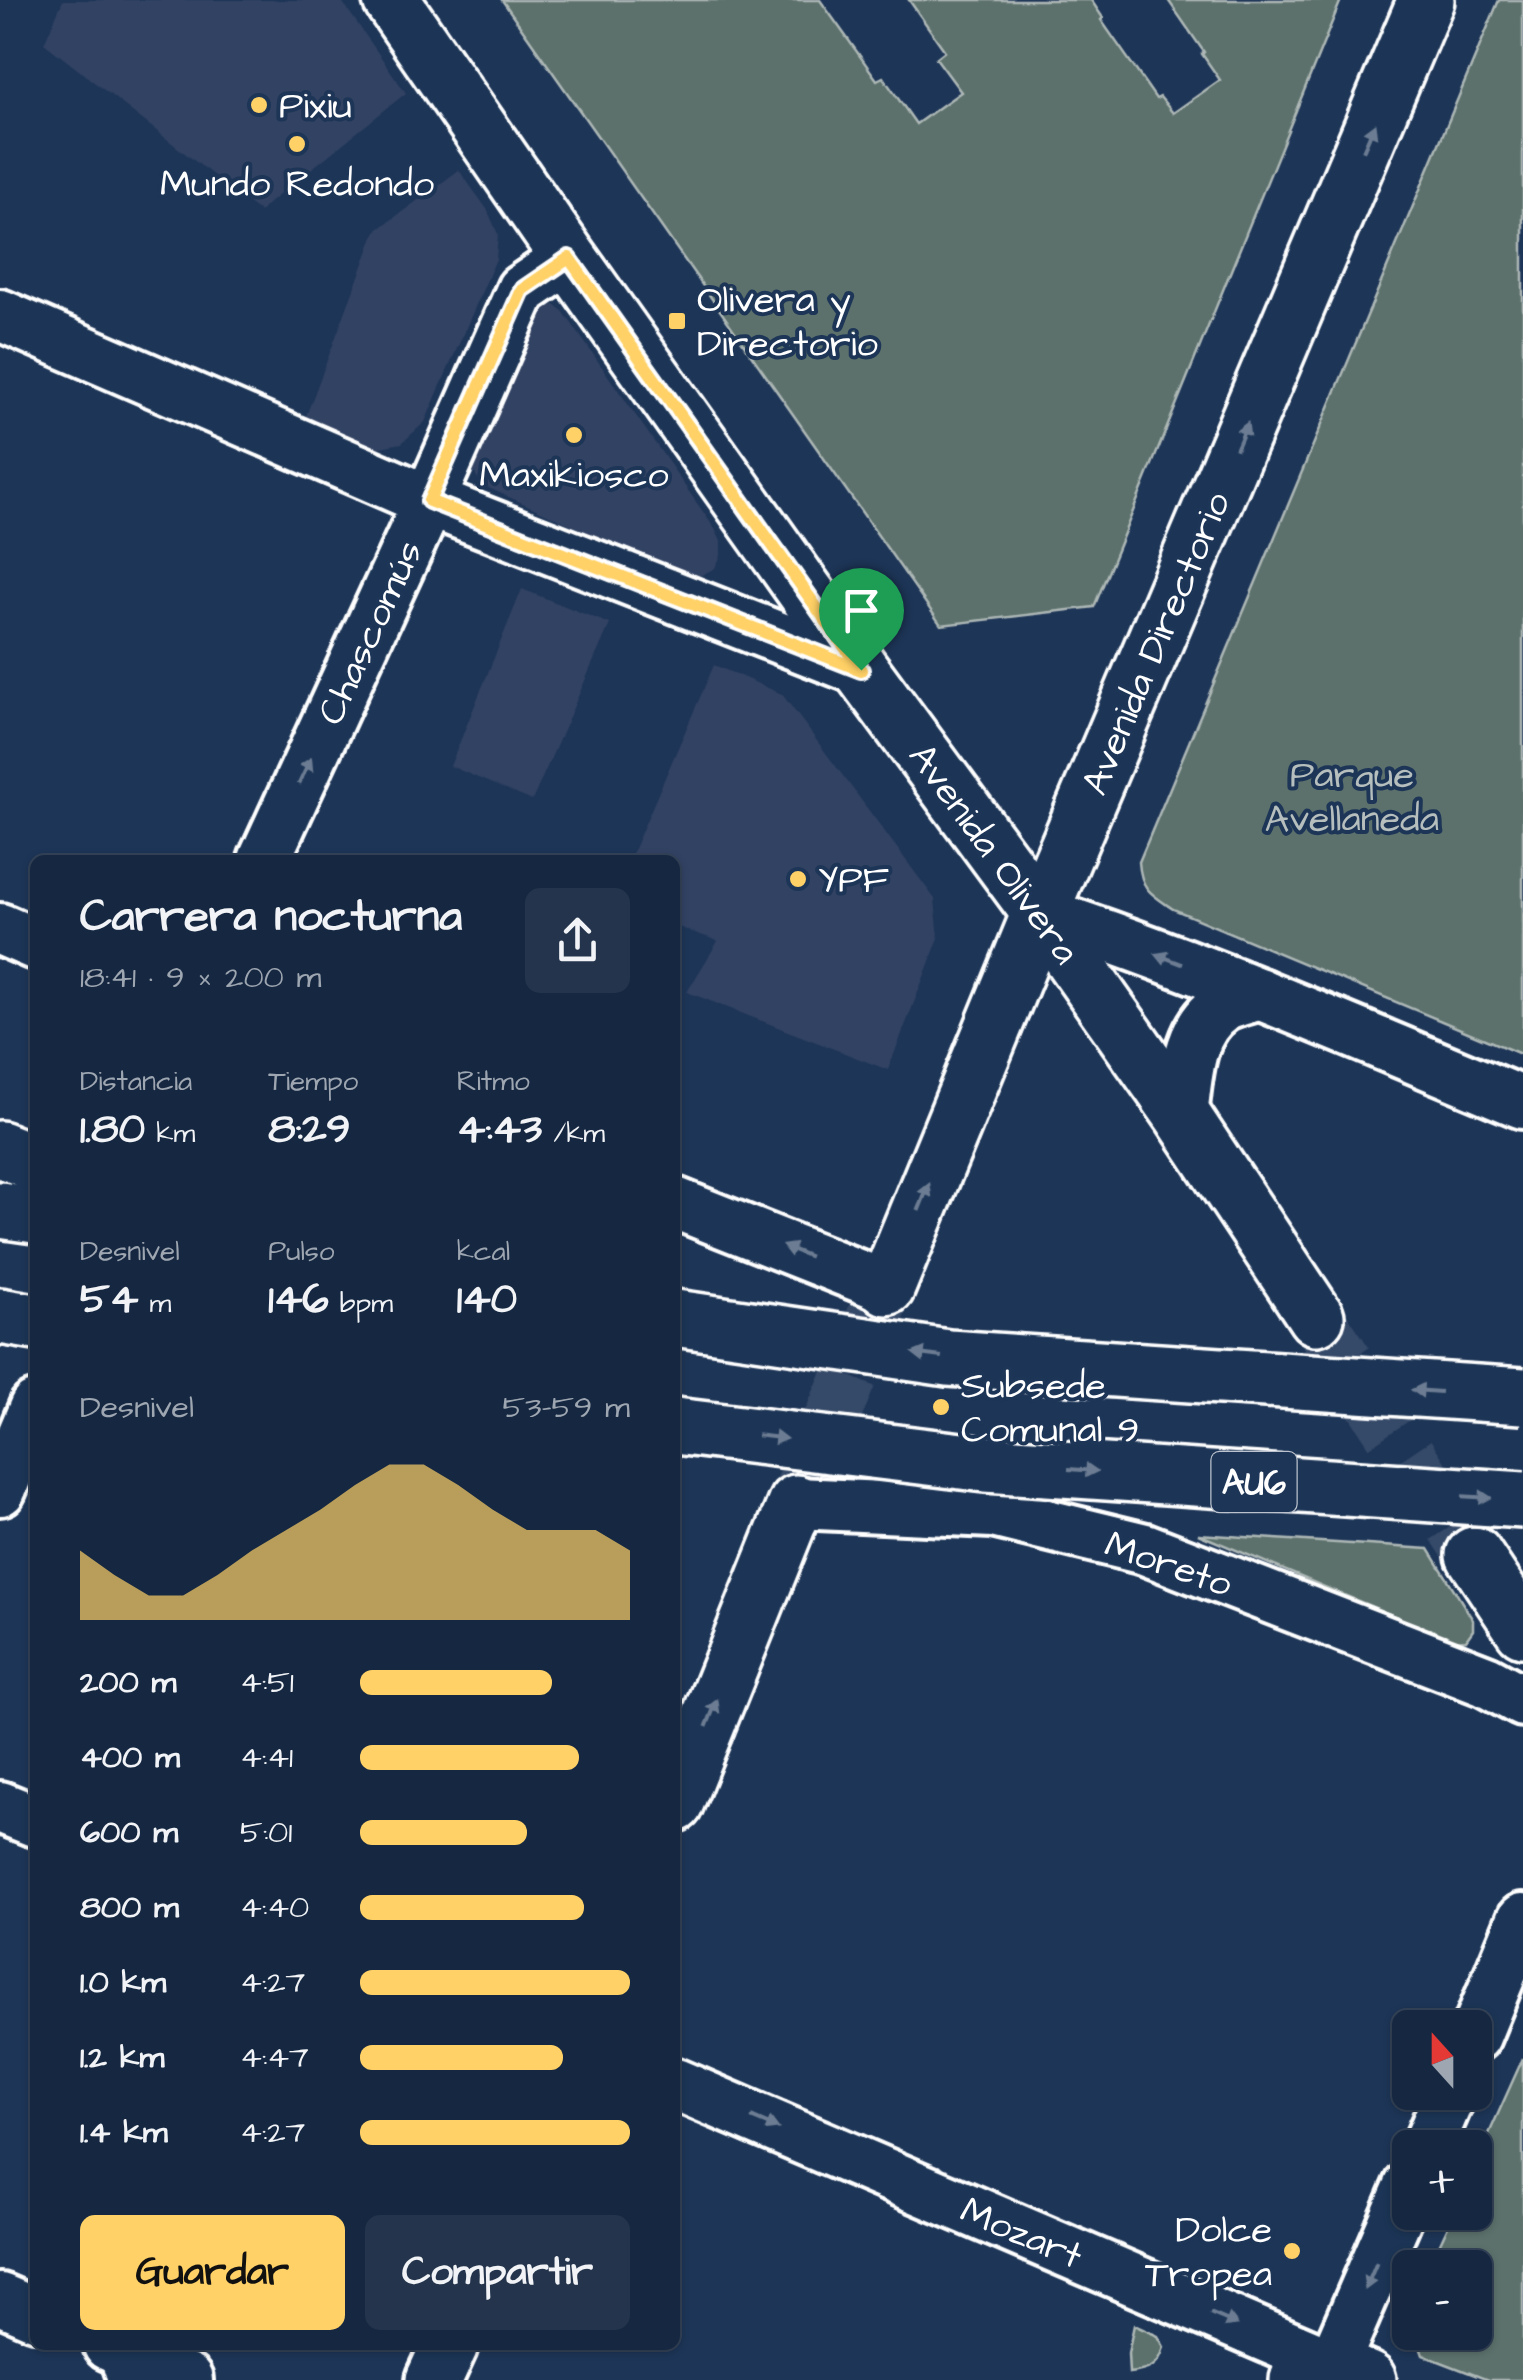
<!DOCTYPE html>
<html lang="es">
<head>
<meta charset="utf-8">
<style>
	body { margin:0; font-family:"Architects Daughter",sans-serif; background:#23344c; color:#f1f3f6; height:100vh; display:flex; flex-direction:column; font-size:38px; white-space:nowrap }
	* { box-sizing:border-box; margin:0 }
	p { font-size:32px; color:#9ea6b1 }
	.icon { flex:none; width:55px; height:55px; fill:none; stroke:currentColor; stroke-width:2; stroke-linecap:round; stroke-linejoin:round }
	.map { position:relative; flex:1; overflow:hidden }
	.sheet { position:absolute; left:30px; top:855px; width:650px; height:1495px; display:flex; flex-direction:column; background:#162841; border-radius:15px; box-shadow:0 2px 8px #0004,0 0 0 2px #35445a }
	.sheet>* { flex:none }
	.needle { width:65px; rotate:339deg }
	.controls { position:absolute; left:1392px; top:2010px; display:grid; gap:20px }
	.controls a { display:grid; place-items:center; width:100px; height:100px; border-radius:15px; background:#162841; box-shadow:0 2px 8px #0004,0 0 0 2px #35445a; font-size:50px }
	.pin { position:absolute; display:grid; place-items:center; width:85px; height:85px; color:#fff; margin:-102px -42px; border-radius:50% 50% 50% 0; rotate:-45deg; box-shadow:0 0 10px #0007 }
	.pin .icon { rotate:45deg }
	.round { display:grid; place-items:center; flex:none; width:105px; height:105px; border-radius:15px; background:#23344c }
	.head { display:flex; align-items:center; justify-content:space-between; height:170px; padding:0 50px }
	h1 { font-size:45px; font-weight:800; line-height:75px }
	.stats { display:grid; grid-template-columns:repeat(3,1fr); gap:15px; height:170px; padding:10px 50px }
	.stats div { display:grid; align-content:center }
	.stats b { font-size:42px; font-weight:800 }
	.stats small { font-size:28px; font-weight:400 }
	.stats p { font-size:28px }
	.chart { height:280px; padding:20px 50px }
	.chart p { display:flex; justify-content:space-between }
	.chart svg { width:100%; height:180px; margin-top:10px; fill:#ffd166; opacity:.7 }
	.button { display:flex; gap:20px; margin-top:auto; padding:20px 50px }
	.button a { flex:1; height:115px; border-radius:15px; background:#ffd166; color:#111; font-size:40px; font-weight:800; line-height:115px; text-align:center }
	.button a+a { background:#23344c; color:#f1f3f6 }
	ul { padding:0 50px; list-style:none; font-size:32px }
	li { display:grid; grid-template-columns:160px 120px 1fr; align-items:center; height:75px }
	li i { height:25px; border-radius:12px; background:#ffd166 }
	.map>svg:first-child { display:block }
	.built { fill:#314263 }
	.green { fill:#5c716c; stroke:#aeb8b6; stroke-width:2.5 }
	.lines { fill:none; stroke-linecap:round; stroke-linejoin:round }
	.secondary-tunnel { stroke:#344968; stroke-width:55; stroke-dasharray:55 28; stroke-linecap:butt }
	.primary-tunnel { stroke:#344968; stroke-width:55; stroke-dasharray:55 28; stroke-linecap:butt }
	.minor-casing { stroke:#fff; stroke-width:58 }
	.tertiary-casing { stroke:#fff; stroke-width:62 }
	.secondary-casing { stroke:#fff; stroke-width:62 }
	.primary-casing { stroke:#fff; stroke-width:62 }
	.motorway-casing { stroke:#fff; stroke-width:62 }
	.minor { stroke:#1d3557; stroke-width:50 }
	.tertiary { stroke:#1d3557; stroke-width:55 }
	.secondary { stroke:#1d3557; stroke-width:55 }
	.primary { stroke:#1d3557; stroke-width:55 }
	.motorway { stroke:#1d3557; stroke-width:55 }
	.motorway-bridge-casing { stroke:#fff; stroke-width:62; stroke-linecap:butt }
	.motorway-bridge { stroke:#1d3557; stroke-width:55 }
	.oneway { fill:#6c7c92 }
	.route-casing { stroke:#fff; stroke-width:20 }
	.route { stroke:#ffd166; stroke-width:12 }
	.poi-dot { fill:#ffd166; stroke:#1d3557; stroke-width:4 }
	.labels { text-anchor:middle; stroke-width:8; stroke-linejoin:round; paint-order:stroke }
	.shield { fill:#1d3557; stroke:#bbc2cd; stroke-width:2.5 }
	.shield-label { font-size:35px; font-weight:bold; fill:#fff }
	.poi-label { font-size:38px; fill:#fff; stroke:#1d3557; text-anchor:start }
	.street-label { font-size:38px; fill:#fff; stroke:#1d3557 }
	.park-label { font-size:38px; fill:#b6bfbd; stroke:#1d3557 }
</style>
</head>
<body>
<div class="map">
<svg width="1523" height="2380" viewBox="0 0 1523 2380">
	<rect width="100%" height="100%" fill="#1d3557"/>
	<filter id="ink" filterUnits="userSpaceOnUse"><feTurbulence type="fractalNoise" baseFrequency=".01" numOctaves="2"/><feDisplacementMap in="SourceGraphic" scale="20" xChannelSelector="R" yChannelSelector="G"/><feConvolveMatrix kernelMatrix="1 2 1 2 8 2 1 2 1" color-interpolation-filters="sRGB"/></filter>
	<g filter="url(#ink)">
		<g class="built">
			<polygon points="63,0 341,0 406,93 264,207 260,212 44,43"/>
			<polygon points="459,170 487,209 498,234 496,259 425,422 402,443 370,449 304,421 376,231"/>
			<polygon points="555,305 563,311 715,529 721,541 721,556 715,568 702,575 689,577 484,486 479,480 473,471 478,448 539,313 547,306"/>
			<polygon points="522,589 610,624 532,801 450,766"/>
			<polygon points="714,665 782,694 935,899 939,938 888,1070 687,992 718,941 675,926 675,860 629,860"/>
		</g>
		<g class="green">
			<polygon points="502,0 820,0 877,80 883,77 916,124 961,92 936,58 945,51 909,0 1091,0 1103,18 1101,20 1156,99 1160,97 1173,113 1220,80 1202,54 1204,52 1168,0 1341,0 1094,607 941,625"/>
			<path d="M 1499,0 L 1523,0 L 1523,1055 L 1173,909 C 1151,894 1141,890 1139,862 Z"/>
			<polygon points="1198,1534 1429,1549 1473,1620 1473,1630 1466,1640 1454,1641"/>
			<polygon points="1523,2058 1523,2380 1488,2380 1423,2355 1415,2333 1475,2332 1475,2268 1429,2267 1454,2213 1475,2212 1475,2165"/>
			<path d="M 1134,2325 L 1158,2336 L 1164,2347 C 1159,2367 1148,2371 1129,2373 L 1128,2353 Z"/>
		</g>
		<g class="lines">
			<polyline class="secondary-tunnel" points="1316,1317 1474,1555"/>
			<polyline class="primary-tunnel" points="796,1503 887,1287"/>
			<defs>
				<g id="minor">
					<polyline points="0,315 429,501 861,670"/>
					<polyline points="264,860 429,501 522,290 569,258"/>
					<path d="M 1040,913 C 1204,967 1363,1037 1523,1103"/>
					<polyline points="0,929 35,944"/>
					<path d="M 1182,1115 C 1187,1078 1187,1030 1222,1007 C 1232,1001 1248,998 1260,994"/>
					<polyline points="675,1203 887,1287"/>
					<polyline points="0,1490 35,1407"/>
					<polyline points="796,1503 993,1512 1145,1549 1486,1681 1523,1701"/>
					<polyline points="0,1807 35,1821"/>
					<polyline points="1475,2036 1523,1919"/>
					<polyline points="675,2084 1333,2365"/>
					<polyline points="1427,2148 1451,2092"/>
					<polyline points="0,2299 35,2314"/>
					<polyline points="109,2345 187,2380"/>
					<polyline points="1326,2380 1410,2186"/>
				</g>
				<polyline id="tertiary" points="1298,2380 1333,2365 1368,2380"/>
				<g id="secondary">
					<polyline points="391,0 569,258 861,670 1040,913 1182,1115 1316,1317"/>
					<polyline points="1474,1555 1523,1629"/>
				</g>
				<g id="primary">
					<polyline points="887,1287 1040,913 1426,0"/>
					<polyline points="675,1804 796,1503"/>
					<polyline points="127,2353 136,2380"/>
					<polyline points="434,2380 450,2345"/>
				</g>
				<g id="motorway">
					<polyline points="0,1149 35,1163"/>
					<polyline points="0,1210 35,1215"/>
					<polyline points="0,1316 35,1322"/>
				</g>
			</defs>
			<use href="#minor" class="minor-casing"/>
			<use href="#tertiary" class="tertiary-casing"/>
			<use href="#secondary" class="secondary-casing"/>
			<use href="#primary" class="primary-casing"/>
			<use href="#motorway" class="motorway-casing"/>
			<use href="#minor" class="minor"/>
			<use href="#tertiary" class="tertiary"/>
			<use href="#secondary" class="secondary"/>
			<use href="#primary" class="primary"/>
			<use href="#motorway" class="motorway"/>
			<defs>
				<g id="motorway-bridge">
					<polyline points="675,1318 948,1358 1523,1396"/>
					<polyline points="675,1426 986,1464 1523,1500"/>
				</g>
			</defs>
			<use href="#motorway-bridge" class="motorway-bridge-casing"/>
			<use href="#motorway-bridge" class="motorway-bridge"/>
		</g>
		<defs><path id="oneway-solid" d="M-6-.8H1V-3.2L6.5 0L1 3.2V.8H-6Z" transform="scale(2.5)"/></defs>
		<g class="oneway">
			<use href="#oneway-solid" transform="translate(1369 137) rotate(-67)"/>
			<use href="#oneway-solid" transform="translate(1242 436) rotate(-67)"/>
			<use href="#oneway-solid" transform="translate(305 771) rotate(-65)"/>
			<use href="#oneway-solid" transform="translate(1169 959) rotate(-159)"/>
			<use href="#oneway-solid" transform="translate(924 1197) rotate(-68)"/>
			<use href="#oneway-solid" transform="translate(796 1251) rotate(-158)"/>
			<use href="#oneway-solid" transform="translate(927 1355) rotate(-172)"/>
			<use href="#oneway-solid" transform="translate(1426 1391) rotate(-176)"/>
			<use href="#oneway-solid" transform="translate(772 1437) rotate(7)"/>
			<use href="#oneway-solid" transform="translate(1083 1470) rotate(4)"/>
			<use href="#oneway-solid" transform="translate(1477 1497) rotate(3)"/>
			<use href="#oneway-solid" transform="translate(712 1713) rotate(-68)"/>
			<use href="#oneway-solid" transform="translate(765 2123) rotate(23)"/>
			<use href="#oneway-solid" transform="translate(1371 2276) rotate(113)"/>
			<use href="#oneway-solid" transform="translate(1224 2319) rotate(23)"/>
		</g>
	</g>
	<g class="lines" filter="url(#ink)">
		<defs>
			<polygon id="route" points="569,258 861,670 429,501 522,290"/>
		</defs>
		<use href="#route" class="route-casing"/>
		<use href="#route" class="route"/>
	</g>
	<g class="poi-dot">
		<circle cx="259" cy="105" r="10"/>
		<circle cx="297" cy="144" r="10"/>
		<rect x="667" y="311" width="20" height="20" rx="5"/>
		<circle cx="574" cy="435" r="10"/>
		<circle cx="798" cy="879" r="10"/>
		<circle cx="941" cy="1407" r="10"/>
		<circle cx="1292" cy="2251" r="10"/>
	</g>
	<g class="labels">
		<rect class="shield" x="1211.5" y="1452" width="85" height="60" rx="8"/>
		<g class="shield-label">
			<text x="1254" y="1494">AU6</text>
		</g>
		<g class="poi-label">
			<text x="279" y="118">Pixiu</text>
			<text x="297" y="196" text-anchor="middle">Mundo Redondo</text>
			<text x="697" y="312">Olivera y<tspan x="697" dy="44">Directorio</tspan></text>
			<text x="574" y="487" text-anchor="middle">Maxikiosco</text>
			<text x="818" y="892">YPF</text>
			<text x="961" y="1398">Subsede<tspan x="961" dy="44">Comunal 9</tspan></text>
			<text x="1272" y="2242" text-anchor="end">Dolce<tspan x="1272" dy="44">Tropea</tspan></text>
		</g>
		<g class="street-label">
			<text transform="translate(369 632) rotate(-65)" y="13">Chascomús</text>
			<text transform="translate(1155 643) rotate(-67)" y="13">Avenida Directorio</text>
			<text transform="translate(995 853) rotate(54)" y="13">Avenida Olivera</text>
			<text transform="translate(1169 1563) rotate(19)" y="13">Moreto</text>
			<text transform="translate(1022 2232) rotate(23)" y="13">Mozart</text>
		</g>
		<g class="park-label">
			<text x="1352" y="787">Parque<tspan x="1352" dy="44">Avellaneda</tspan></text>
		</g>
	</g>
</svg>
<div class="controls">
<a><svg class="needle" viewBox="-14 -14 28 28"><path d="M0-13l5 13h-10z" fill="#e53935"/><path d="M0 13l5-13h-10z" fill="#9ea6b1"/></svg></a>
<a>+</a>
<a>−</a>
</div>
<div class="pin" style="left:861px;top:670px;background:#1e9e55"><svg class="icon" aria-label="arrive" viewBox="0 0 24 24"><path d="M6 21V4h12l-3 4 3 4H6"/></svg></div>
<section class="sheet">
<div class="head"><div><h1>Carrera nocturna</h1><p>18:41 · 9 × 200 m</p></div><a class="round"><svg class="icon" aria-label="share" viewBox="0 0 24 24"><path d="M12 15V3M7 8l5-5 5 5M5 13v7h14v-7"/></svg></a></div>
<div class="stats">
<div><p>Distancia</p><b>1.80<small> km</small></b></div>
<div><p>Tiempo</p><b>8:29</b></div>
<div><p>Ritmo</p><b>4:43<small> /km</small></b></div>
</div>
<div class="stats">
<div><p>Desnivel</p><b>54<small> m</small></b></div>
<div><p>Pulso</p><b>146<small> bpm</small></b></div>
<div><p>kcal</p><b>140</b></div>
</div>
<div class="chart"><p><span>Desnivel</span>53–59 m</p>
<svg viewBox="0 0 160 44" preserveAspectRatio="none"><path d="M0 44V27L10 33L20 38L30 38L40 33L50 27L60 22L70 17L80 11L90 6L100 6L110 11L120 17L130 22L140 22L150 22L160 27V44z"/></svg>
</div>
<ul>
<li><b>200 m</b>4:51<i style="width:71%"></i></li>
<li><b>400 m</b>4:41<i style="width:81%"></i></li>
<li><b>600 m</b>5:01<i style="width:62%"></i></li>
<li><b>800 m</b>4:40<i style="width:83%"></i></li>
<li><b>1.0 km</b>4:27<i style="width:100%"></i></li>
<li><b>1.2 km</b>4:47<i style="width:75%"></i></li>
<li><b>1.4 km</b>4:27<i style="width:100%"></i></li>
</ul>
<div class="button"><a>Guardar</a><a>Compartir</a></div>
</section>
</div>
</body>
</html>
